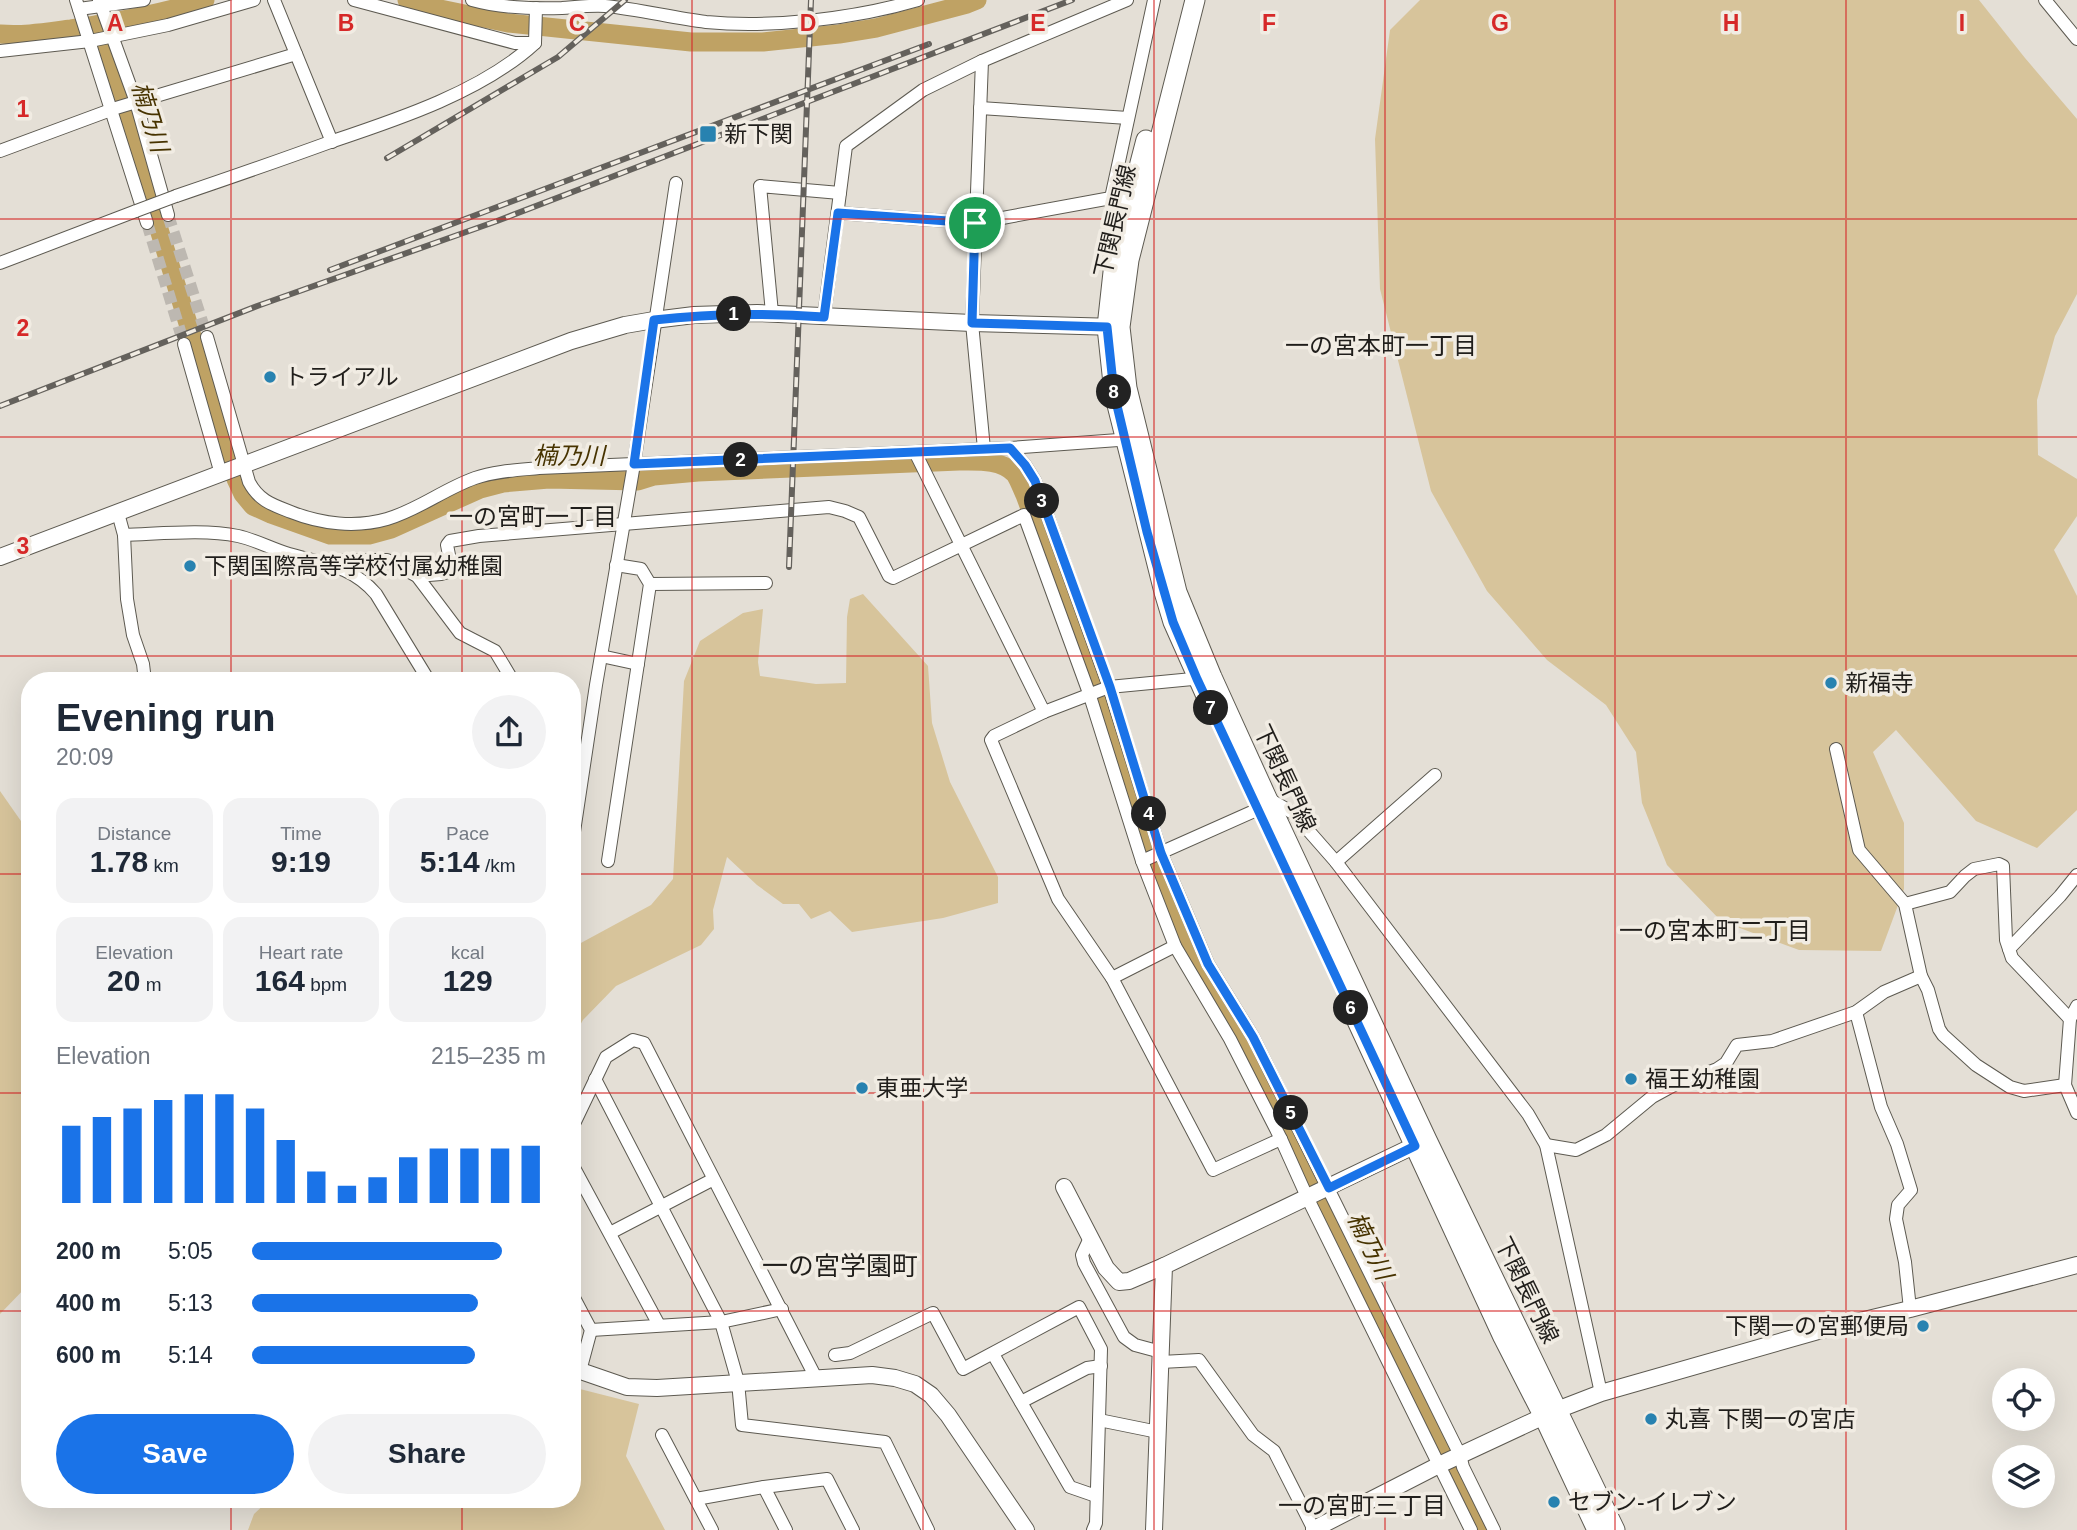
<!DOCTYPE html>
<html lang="en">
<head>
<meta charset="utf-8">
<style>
	body { margin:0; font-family:Helvetica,"Noto Sans JP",sans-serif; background:#f2f2f3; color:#1f2937; height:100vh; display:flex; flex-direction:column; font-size:26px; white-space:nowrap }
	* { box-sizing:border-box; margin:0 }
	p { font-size:23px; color:#747a83 }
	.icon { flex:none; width:38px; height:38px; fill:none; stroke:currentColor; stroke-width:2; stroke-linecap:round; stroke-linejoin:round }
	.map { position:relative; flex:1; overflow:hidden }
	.side { position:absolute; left:21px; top:672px; width:560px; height:836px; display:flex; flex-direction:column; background:#fff; border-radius:28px; box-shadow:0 7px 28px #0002 }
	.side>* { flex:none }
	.controls { position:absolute; left:1992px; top:1368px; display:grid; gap:14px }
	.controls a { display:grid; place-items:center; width:63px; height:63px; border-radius:50%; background:#fff; box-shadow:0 7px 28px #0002; font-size:35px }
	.pin { position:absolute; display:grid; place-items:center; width:60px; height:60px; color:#fff; margin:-30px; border:4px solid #fff; border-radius:50%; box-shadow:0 2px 7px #0007 }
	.km { position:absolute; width:35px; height:35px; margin:-18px; border-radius:50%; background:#222; color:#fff; font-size:19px; line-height:35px; text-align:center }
	.round { display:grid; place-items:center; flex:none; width:74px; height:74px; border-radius:37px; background:#f2f2f3 }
	.summary { display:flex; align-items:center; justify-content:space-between; height:119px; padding:0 35px }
	h1 { font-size:38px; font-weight:600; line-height:52px }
	.metrics { display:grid; grid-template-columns:repeat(3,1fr); gap:10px; height:119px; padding:7px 35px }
	.metrics div { display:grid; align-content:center; border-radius:18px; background:#f2f2f3; text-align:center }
	.metrics b { font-size:30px; font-weight:600 }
	.metrics small { font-size:19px; font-weight:400 }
	.metrics p { font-size:19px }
	.chart { height:196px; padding:14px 35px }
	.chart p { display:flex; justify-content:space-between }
	.chart svg { width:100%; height:126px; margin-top:7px; stroke:#1a73e8; stroke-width:6 }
	.cta { display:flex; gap:14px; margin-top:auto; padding:14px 35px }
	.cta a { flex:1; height:80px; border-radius:42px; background:#1a73e8; color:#fff; font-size:28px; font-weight:600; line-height:80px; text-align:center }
	.cta a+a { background:#f2f2f3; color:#1f2937 }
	ul { padding:0 35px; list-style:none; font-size:23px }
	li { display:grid; grid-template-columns:112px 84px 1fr; align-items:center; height:52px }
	li i { height:18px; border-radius:9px; background:#1a73e8 }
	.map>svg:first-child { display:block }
	.green { fill:#d7c49b }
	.water { fill:#bfa264 }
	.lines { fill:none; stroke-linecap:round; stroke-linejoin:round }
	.river { stroke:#bfa264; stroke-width:19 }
	.minor-tunnel { stroke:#bdb8b1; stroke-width:12; stroke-dasharray:12 6; stroke-linecap:butt }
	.minor-casing { stroke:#5d5a51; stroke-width:14 }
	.tertiary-casing { stroke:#5d5a51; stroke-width:18 }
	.primary-casing { stroke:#5d5a51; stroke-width:21 }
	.minor { stroke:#fff; stroke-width:12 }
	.tertiary { stroke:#fff; stroke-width:16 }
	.primary { stroke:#fff; stroke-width:19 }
	.rail-casing { stroke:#64615c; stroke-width:6 }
	.rail { stroke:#f1ece3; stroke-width:3.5; stroke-dasharray:10; stroke-linecap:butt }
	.minor-bridge-casing { stroke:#5d5a51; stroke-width:14; stroke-linecap:butt }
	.minor-bridge { stroke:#fff; stroke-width:12 }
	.route-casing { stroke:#fff; stroke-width:14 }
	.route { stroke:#1a73e8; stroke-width:9 }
	.grid { fill:none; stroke:#d62828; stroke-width:2; stroke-opacity:0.55 }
	.poi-dot { fill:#2882b0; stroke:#f1ece3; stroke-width:2.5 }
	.labels { text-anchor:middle; stroke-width:7; stroke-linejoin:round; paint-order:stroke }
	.poi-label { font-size:23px; fill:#201e1b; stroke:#f1ece3; text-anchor:start }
	.street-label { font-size:23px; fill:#201e1b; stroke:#f1ece3 }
	.water-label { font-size:24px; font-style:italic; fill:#473300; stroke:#f1ece3 }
	.neighbourhood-label { font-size:24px; fill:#201e1b; stroke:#f1ece3 }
	.quarter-label { font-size:26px; fill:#201e1b; stroke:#f1ece3 }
	.grid-label { font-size:23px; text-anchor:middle; font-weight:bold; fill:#d62828; stroke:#f1ece3; stroke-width:7; stroke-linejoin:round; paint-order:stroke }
</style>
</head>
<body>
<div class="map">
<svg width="2077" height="1530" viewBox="0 0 2077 1530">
	<rect width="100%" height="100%" fill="#e4dfd6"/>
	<g class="green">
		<polygon points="1420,0 1979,0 2025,58 2077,119 2077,294 2055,336 2037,400 2038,455 2077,479 2077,516 2054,550 2077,596 2077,810 2037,848 1976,821 1896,730 1873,752 1904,823 1904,889 1881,951 1799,950 1721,921 1667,865 1642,803 1636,752 1606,705 1547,660 1487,591 1431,491 1380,289 1375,139 1390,30"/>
		<polygon points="863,594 928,666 932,723 950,782 998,877 998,903 943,918 852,932 830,911 811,919 799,904 783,904 757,885 727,857 713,910 714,929 701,945 616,986 583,1020 572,1039 572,957 579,944 651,905 673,879 684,681 700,641 743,613 763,609 758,662 760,676 816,684 846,683 847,617 850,599"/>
		<polygon points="0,791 30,834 30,1283 0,1314"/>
		<polygon points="572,1387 639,1404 626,1456 665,1530 248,1530 254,1514 269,1500 572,1500"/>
	</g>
	<polygon class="water" points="57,26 58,39 35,41 0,41 0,28 33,28"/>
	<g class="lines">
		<g class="river">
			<polyline points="407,0 440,9 508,23 691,42 763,42 839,34 876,28 967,4 977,0"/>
			<path d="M 96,25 L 236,479 L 243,494 L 253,506 L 271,514 L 330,535 L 369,535 L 391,529 L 480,489 L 503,483 L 549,479 L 638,481 L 654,476 L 698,472 L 959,461 C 977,461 1001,459 1015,474 C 1019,480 1022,489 1025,495 L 1095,682 L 1178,927 L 1208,987 L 1231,1020 L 1483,1530"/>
			<path d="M 0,34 C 24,36 47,32 71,29 C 116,22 161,14 205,0"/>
		</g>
		<g class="minor-tunnel">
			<polyline points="168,215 207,337"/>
			<polyline points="147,223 184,344"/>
		</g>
		<defs>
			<g id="minor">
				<polyline points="76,0 147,223"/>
				<polyline points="99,0 136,102 168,215"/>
				<polyline points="274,0 332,142"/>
				<polyline points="354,0 515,43 535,43"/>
				<path d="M 472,0 C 501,8 532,9 562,8 C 576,7 591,5 605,6 C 639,9 672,18 706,22 C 772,28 854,19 918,0"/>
				<polyline points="2045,0 2077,39"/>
				<polyline points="79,9 144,0"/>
				<polyline points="0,51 90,41 168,25 254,0"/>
				<polyline points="982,61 972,323 984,449"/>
				<polyline points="980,108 1128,118"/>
				<polyline points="0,151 116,108 296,54"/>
				<path d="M 176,196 C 229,178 281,160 333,141 C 399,119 483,91 535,43 L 536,8"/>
				<polyline points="838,213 975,223 1111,198 1154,0"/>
				<polyline points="0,263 136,211"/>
				<polyline points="772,313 760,186 840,193"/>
				<polyline points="824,317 846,146 923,90 982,61 1127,0"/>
				<path d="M 207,337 L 249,482 C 259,501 273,505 291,512 C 321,524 356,528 387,519 C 418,510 444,489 475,478 C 495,471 518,470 539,468 L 1010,448 L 1132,439"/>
				<polyline points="184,344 221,474"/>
				<polyline points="1010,448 1025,465 1035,481 1109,687 1161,853 1208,964 1253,1037 1460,1455 1463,1467 1494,1530"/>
				<polyline points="915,452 1044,712 1109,687 1203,678"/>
				<polyline points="118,513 124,535 127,599 133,635 143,664 145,681"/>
				<path d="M 124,535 C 159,534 204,529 238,536 C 256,540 272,549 289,554 C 323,564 351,565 376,594 L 429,681"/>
				<polyline points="332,564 342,560 387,560 417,576 460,633 495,651 513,681"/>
				<polyline points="417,576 441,574 448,572 450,560 447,545 450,541 479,536 829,507 845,511 859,517 889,576 893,578 1024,515 1089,693 1142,861 1175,946 1230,1039 1281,1139 1308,1199 1471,1530"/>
				<polyline points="650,584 766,583"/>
				<polyline points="601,656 638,664"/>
				<polyline points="1044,712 994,736 991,740 1058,899 1112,978 1213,1170 1281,1139"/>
				<polyline points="1836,749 1859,850 1905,904 1921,976 1928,990 1939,1029 1943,1035 1976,1065 2010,1087 2024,1091 2065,1085"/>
				<polyline points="1269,799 1293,813 1336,862 1528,1114 1546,1145 1601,1393"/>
				<polyline points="572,845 596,685 634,464 676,183"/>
				<polyline points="608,861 650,584 641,569 616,565"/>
				<polyline points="1142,861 1270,804"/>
				<polyline points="1336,862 1435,775"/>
				<polyline points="1905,904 1950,892 1965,876 1974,869 1999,864 2003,866 2006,940 2009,949"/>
				<polyline points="1112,978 1175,946"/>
				<polyline points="2077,1006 2070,1019 2065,1085 2077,1113"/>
				<polyline points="1856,1012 1881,1107 1897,1144 1911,1190 1898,1205 1896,1219 1905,1262 1910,1309"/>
				<polyline points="2070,1019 2012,958 2009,949 2060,896 2077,875"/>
				<polyline points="595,1079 721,1322 738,1382 742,1425 885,1442 928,1530"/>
				<polyline points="572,1128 606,1057 633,1040 644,1043 816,1378"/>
				<polyline points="1546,1145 1576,1150 1606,1135 1652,1097 1674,1085 1717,1069 1726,1063 1737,1045 1772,1041 1856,1012 1884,992 1921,976"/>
				<polyline points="572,1164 659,1325"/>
				<polyline points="610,1233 710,1181"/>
				<polyline points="1090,1238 1082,1255 1084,1263 1124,1337 1135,1345 1161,1352"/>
				<polyline points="572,1294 591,1330 580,1371"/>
				<polyline points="591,1330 721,1322 782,1309"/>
				<polyline points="993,1354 1070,1487 1096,1496"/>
				<polyline points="835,1355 850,1353 933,1313 963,1369 1079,1307 1101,1349 1096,1523 1093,1530"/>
				<polyline points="1161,1362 1199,1360 1253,1435 1274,1451 1314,1530"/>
				<polyline points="1021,1402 1087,1368 1101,1366"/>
				<polyline points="1099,1420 1158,1432"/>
				<polyline points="662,1435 712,1530"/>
				<polyline points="764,1487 786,1530"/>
				<polyline points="696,1499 764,1487 827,1479 853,1530"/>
			</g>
			<g id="tertiary">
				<polyline points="0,557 571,341 625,325 654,320 694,315 757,313 972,323 1117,327"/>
				<polyline points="1064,1187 1106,1268 1119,1282 1129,1281 1164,1266"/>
				<polyline points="572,1368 627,1387 657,1388 872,1375 895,1378 915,1384 931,1395 948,1415 1026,1530"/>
				<polyline points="1314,1529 1439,1465 1557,1410 1601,1393 1818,1331 1910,1309 2077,1265"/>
				<polyline points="1154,1530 1164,1266 1426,1140"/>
			</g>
			<g id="primary">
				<polyline points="1195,0 1129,260 1120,327 1127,388 1177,592 1212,677 1267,798 1427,1140 1615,1530"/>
				<polyline points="1146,140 1114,263 1107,327 1114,393 1164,592 1173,622 1210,705"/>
				<polyline points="1357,1021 1503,1337 1544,1417 1597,1530"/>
			</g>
		</defs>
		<use href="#minor" class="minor-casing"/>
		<use href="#tertiary" class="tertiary-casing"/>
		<use href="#primary" class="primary-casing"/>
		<use href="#minor" class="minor"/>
		<use href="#tertiary" class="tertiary"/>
		<use href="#primary" class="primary"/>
		<defs>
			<g id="rail">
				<polyline points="387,158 558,57 625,0"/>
				<polyline points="330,270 929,44"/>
				<polyline points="0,406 260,305 497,221 1072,0"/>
				<polyline points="789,567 811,0"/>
			</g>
		</defs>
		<use href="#rail" class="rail-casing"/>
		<use href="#rail" class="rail"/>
		<defs>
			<polyline id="minor-bridge" points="136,211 176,196"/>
		</defs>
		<use href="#minor-bridge" class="minor-bridge-casing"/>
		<use href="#minor-bridge" class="minor-bridge"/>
	</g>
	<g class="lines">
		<defs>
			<path id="route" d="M 838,213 L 975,223 L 972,323 L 1107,327 L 1114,393 L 1147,532 L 1173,622 L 1197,679 L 1415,1146 L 1329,1188 L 1253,1037 L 1208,964 L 1161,853 L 1110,687 L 1035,481 L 1025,465 L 1010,448 L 634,464 L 654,320 C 711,313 766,313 824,317 Z"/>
		</defs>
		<use href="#route" class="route-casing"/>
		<use href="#route" class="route"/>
	</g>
	<path class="grid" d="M 231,0 L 231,681M 462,0 L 462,681M 692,0 L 692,1530M 923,0 L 923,1530M 1154,0 L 1154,1530M 1385,0 L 1385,1530M 1615,0 L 1615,1530M 1846,0 L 1846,1530M 0,219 L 2077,219M 0,437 L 2077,437M 0,656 L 2077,656M 0,874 L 30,874M 572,874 L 2077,874M 0,1093 L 30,1093M 572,1093 L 2077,1093M 0,1311 L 30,1311M 572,1311 L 2077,1311M 231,1500 L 231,1530M 462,1500 L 462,1530"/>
	<g class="poi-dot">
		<rect x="699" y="125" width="18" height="18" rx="3.5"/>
		<circle cx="270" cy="377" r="7"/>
		<circle cx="190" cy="566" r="7"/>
		<circle cx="1831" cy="683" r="7"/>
		<circle cx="1631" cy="1079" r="7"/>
		<circle cx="862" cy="1088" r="7"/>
		<circle cx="1923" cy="1326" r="7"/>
		<circle cx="1651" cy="1419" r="7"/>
		<circle cx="1554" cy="1502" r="7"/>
	</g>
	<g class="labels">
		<g class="poi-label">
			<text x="724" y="142">新下関</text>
			<text x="284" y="385">トライアル</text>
			<text x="204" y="574">下関国際高等学校付属幼稚園</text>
			<text x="1845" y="691">新福寺</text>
			<text x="1645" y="1087">福王幼稚園</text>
			<text x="876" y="1096">東亜大学</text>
			<text x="1909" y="1334" text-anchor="end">下関一の宮郵便局</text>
			<text x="1665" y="1427">丸喜 下関一の宮店</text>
			<text x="1568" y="1510">セブン-イレブン</text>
		</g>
		<g class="street-label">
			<text transform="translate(1115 221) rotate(-77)" y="8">下関長門線</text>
			<text transform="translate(1285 778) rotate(65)" y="8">下関長門線</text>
			<text transform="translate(1527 1290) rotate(64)" y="8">下関長門線</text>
		</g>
		<g class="water-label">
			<text transform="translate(150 117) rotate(73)" y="8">楠乃川</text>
			<text x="569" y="464">楠乃川</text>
			<text transform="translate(1370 1246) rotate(64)" y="8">楠乃川</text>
		</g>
		<g class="neighbourhood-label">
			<text x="1381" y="354">一の宮本町一丁目</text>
			<text x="533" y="525">一の宮町一丁目</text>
			<text x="1715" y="939">一の宮本町二丁目</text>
			<text x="1362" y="1514">一の宮町三丁目</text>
		</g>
		<g class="quarter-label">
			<text x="840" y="1275">一の宮学園町</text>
		</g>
	</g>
	<g class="grid-label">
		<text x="115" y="31">A</text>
		<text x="346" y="31">B</text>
		<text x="577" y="31">C</text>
		<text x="808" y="31">D</text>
		<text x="1038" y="31">E</text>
		<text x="1269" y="31">F</text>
		<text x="1500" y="31">G</text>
		<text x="1731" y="31">H</text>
		<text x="1962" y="31">I</text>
		<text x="23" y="117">1</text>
		<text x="23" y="336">2</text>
		<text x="23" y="554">3</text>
	</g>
</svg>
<div class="controls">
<a><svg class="icon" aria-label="locate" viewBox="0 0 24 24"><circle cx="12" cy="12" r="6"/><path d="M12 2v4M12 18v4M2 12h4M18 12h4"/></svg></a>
<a><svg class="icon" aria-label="layers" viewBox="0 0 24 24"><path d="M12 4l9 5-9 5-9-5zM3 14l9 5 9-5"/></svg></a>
</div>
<div class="pin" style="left:975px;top:223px;background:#1e9e55"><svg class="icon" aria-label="arrive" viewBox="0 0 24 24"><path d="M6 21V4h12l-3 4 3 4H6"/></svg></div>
<b class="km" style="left:734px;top:314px">1</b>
<b class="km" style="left:741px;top:460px">2</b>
<b class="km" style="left:1042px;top:501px">3</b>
<b class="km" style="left:1149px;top:814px">4</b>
<b class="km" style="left:1291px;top:1113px">5</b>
<b class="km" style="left:1351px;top:1008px">6</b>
<b class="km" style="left:1211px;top:708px">7</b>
<b class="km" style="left:1114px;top:392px">8</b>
<section class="side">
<div class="summary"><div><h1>Evening run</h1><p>20:09</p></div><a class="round"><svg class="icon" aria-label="share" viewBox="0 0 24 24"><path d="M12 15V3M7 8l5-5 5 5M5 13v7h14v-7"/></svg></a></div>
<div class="metrics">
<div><p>Distance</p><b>1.78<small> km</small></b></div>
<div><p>Time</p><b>9:19</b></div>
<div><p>Pace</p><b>5:14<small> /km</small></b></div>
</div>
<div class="metrics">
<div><p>Elevation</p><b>20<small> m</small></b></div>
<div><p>Heart rate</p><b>164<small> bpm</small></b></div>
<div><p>kcal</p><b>129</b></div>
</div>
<div class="chart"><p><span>Elevation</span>215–235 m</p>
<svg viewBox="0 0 160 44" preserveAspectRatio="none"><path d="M5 44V17M15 44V14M25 44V11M35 44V8M45 44V6M55 44V6M65 44V11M75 44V22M85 44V33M95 44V38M105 44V35M115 44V28M125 44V25M135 44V25M145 44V25M155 44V24"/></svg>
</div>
<ul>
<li><b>200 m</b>5:05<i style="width:85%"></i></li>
<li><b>400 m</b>5:13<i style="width:77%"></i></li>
<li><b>600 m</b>5:14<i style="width:76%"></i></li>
</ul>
<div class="cta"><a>Save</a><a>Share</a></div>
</section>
</div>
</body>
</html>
